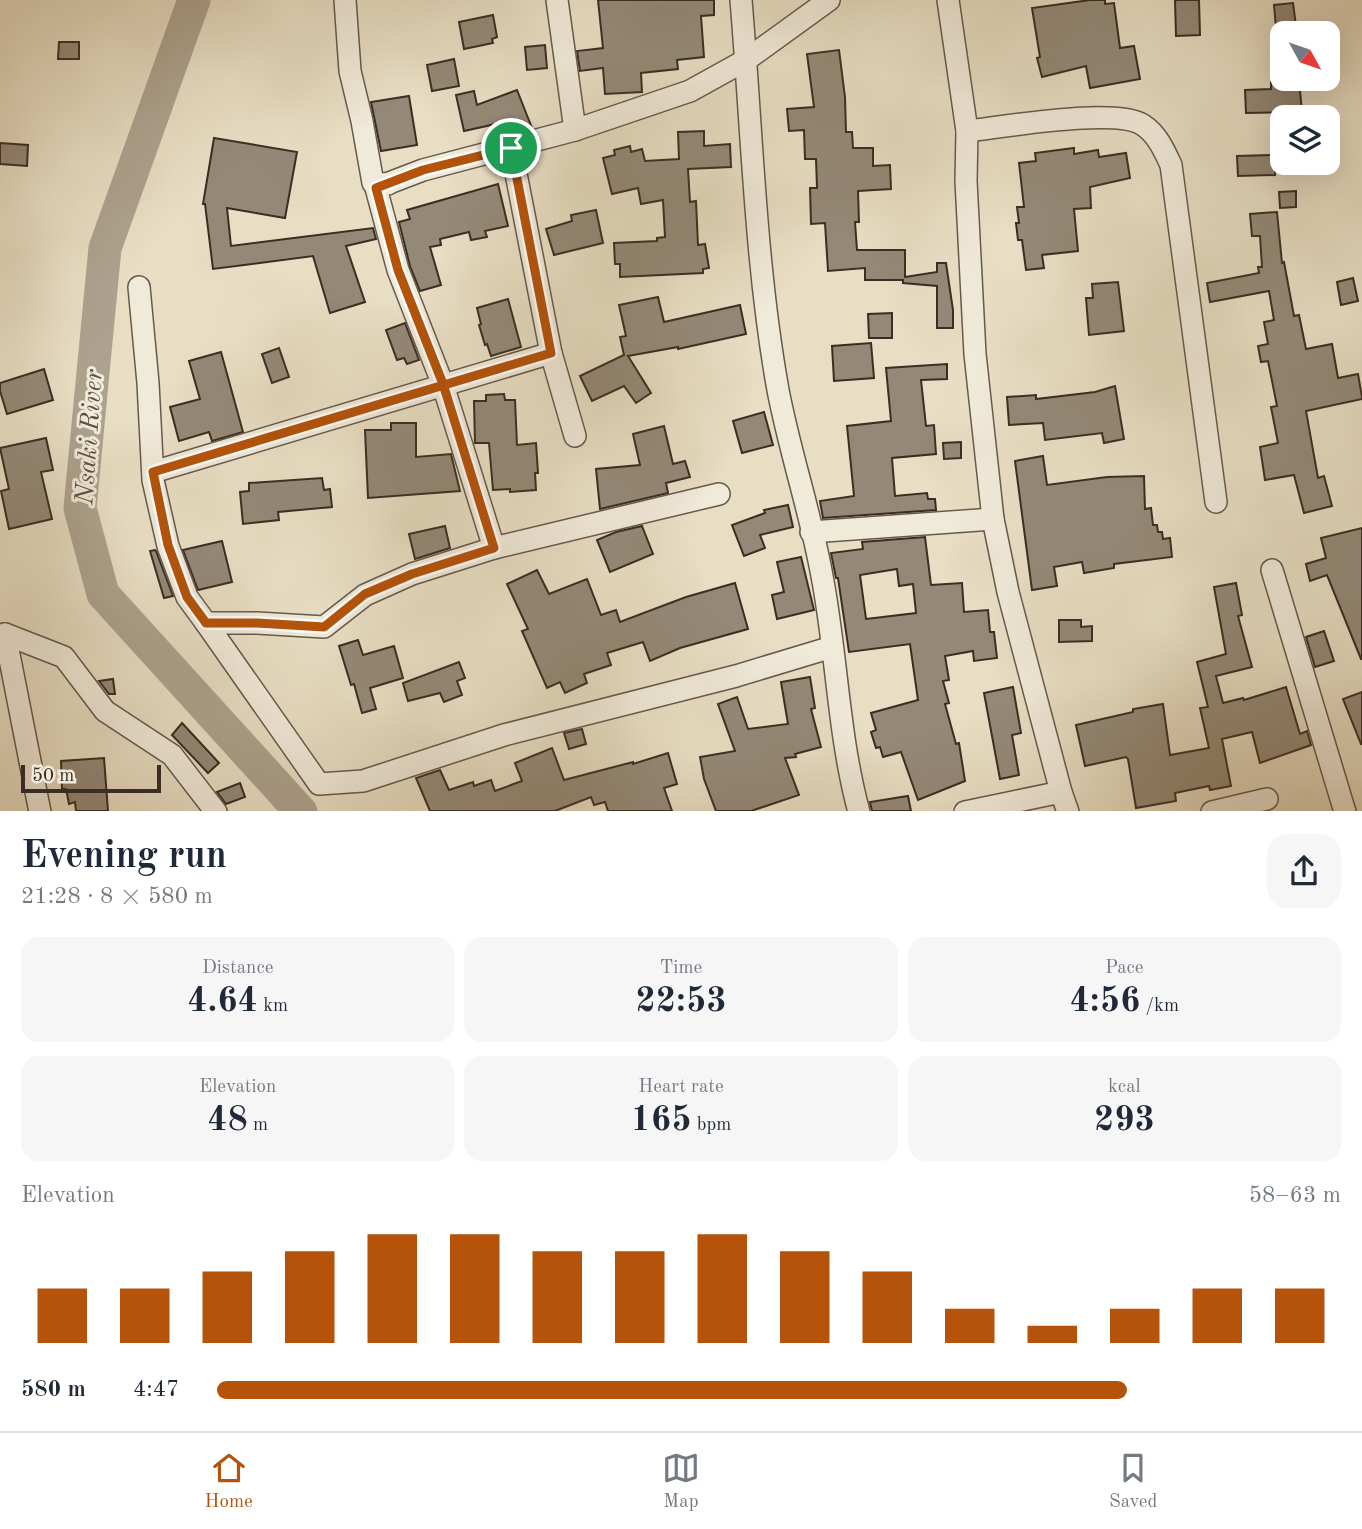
<!DOCTYPE html>
<html lang="en">
<head>
<meta charset="utf-8">
<style>
	body { margin:0; font-family:"Old Standard TT",serif; background:#f6f6f7; color:#1f2937; height:100vh; display:flex; flex-direction:column; font-size:26px; white-space:nowrap }
	* { box-sizing:border-box; margin:0 }
	p { font-size:23px; color:#747a83 }
	.icon { flex:none; width:38px; height:38px; fill:none; stroke:currentColor; stroke-width:2; stroke-linecap:round; stroke-linejoin:round }
	.map { position:relative; height:811px; overflow:hidden }
	.side { display:flex; flex-direction:column; background:#fff; flex:1 }
	.side>* { flex:none }
	.needle { width:46px; rotate:130deg }
	.tools { position:absolute; left:1270px; top:21px; display:grid; gap:14px }
	.tools a { display:grid; place-items:center; width:70px; height:70px; border-radius:14px; background:#fff; box-shadow:0 7px 28px #0002; font-size:35px }
	.scale { position:absolute; left:21px; bottom:18px; width:140px; box-sizing:border-box; padding-left:7px; border:4px solid #3a2d24; border-top:0; font-size:19px; line-height:24px; white-space:nowrap; color:#3a2d24; -webkit-text-stroke:5px #f0ead9; paint-order:stroke }
	.pin { position:absolute; display:grid; place-items:center; width:60px; height:60px; color:#fff; margin:-30px; border:4px solid #fff; border-radius:50%; box-shadow:0 2px 7px #0007 }
	.round { display:grid; place-items:center; flex:none; width:74px; height:74px; border-radius:21px; background:#f6f6f7 }
	.headline { display:flex; align-items:center; justify-content:space-between; height:119px; padding:0 21px }
	h1 { font-size:38px; font-weight:700; line-height:52px }
	.metrics { display:grid; grid-template-columns:repeat(3,1fr); gap:10px; height:119px; padding:7px 21px }
	.metrics div { display:grid; align-content:center; border-radius:18px; background:#f6f6f7; text-align:center }
	.metrics b { font-size:35px; font-weight:700 }
	.metrics small { font-size:19px; font-weight:400 }
	.metrics p { font-size:19px }
	.chart { height:196px; padding:14px 21px }
	.chart p { display:flex; justify-content:space-between }
	.chart svg { width:100%; height:126px; margin-top:7px; stroke:#b45309; stroke-width:6 }
	ul { padding:0 21px; list-style:none; font-size:23px }
	li { display:grid; grid-template-columns:112px 84px 1fr; align-items:center; height:52px }
	li i { height:18px; border-radius:9px; background:#b45309 }
	.tab-bar { display:flex; justify-content:space-around; align-items:center; height:98px; border-top:2px solid #e0e1e3; background:#fff; font-size:19px; color:#747a83 }
	.tab-bar a { display:grid; justify-items:center; gap:4px }
	.tab-bar .current { color:#b45309 }
	.map>svg:first-child { display:block }
	.lines { fill:none; stroke-linecap:round; stroke-linejoin:round }
	.river { stroke:#ada28e; stroke-width:33 }
	.building { fill:#948977; stroke:#3a2d24; stroke-width:2; fill-rule:evenodd }
	.minor-casing { stroke:#66594c; stroke-width:24 }
	.minor { stroke:#f0ead9; stroke-width:21 }
	.route-casing { stroke:#fff; stroke-width:14 }
	.route { stroke:#b45309; stroke-width:9 }
	.labels { text-anchor:middle; stroke-width:6; stroke-linejoin:round; paint-order:stroke }
	.water-label { font-size:26px; font-style:italic; fill:#5c5044; stroke:#f0ead9 }
</style>
</head>
<body>
<div class="map">
<svg width="1362" height="812" viewBox="0 0 1362 812">
	<rect width="100%" height="100%" fill="#e8dec4"/>
	<filter id="stains"><feTurbulence type="fractalNoise" baseFrequency=".00286" numOctaves="4"/><feColorMatrix values="0 0 0 0 .2 0 0 0 0 .09 0 0 0 0 .02 0 0 0 .5 -.17"/></filter>
	<radialGradient id="worn" r=".72"><stop offset=".6" stop-color="#630" stop-opacity="0"/><stop offset="1" stop-color="#630" stop-opacity=".3"/></radialGradient>
	<g class="lines">
		<polyline class="river" points="194,0 105,248 80,508 103,594 301,812"/>
	</g>
	<g class="building">
		<polygon points="598,0 714,0 714,15 701,16 704,57 677,60 678,69 641,73 642,92 605,94 603,68 580,71 577,51 603,48"/>
		<polygon points="1090,0 1105,0 1105,4 1114,3 1120,48 1134,46 1140,79 1090,88 1086,66 1042,77 1037,58 1040,57 1032,8"/>
		<polygon points="1175,0 1199,0 1200,35 1176,36"/>
		<polygon points="1293,3 1296,26 1276,28 1274,5"/>
		<polygon points="493,15 497,37 492,39 493,43 464,49 459,22"/>
		<polygon points="59,42 79,42 79,59 58,59"/>
		<polygon points="545,45 547,68 527,70 525,47"/>
		<polygon points="839,50 845,97 846,132 852,132 853,148 873,148 873,166 890,165 891,189 858,191 859,222 855,222 857,250 905,250 905,277 937,272 937,263 946,263 953,310 953,328 937,328 937,286 903,283 903,280 865,280 865,268 828,271 825,223 811,224 810,188 817,188 816,159 805,159 804,130 789,131 787,109 814,107 807,54"/>
		<polygon points="454,59 459,86 432,91 427,65"/>
		<polygon points="1299,80 1302,112 1246,113 1245,90 1271,89 1271,82"/>
		<polygon points="517,90 532,128 501,136 496,124 464,131 456,95 474,91 477,105"/>
		<polygon points="409,96 417,145 381,151 371,102"/>
		<polygon points="704,131 704,146 730,144 731,167 688,169 690,202 696,201 698,245 705,244 709,268 703,269 703,273 620,277 620,264 615,264 614,243 657,241 657,238 665,237 663,200 641,204 638,188 612,194 603,158 615,155 614,150 630,146 631,152 642,149 645,161 679,159 678,132"/>
		<polygon points="214,138 297,152 285,218 227,208 231,246 373,228 376,239 346,246 365,302 330,313 313,256 213,269 205,204 203,204"/>
		<polygon points="0,143 28,145 27,166 0,164"/>
		<polygon points="1074,148 1074,154 1098,150 1099,157 1126,153 1130,178 1090,187 1091,208 1074,209 1078,251 1042,255 1044,268 1026,270 1022,240 1018,240 1016,223 1019,223 1017,207 1024,207 1019,163 1036,161 1035,153"/>
		<polygon points="1275,155 1275,175 1238,176 1237,156"/>
		<polygon points="498,184 508,226 485,231 487,237 471,240 469,232 440,239 441,245 430,247 441,285 420,291 410,266 399,222 410,219 407,210"/>
		<polygon points="1296,191 1296,207 1280,208 1279,192"/>
		<polygon points="596,210 603,243 554,255 546,229 572,221 571,215"/>
		<polygon points="1277,212 1282,263 1284,262 1294,316 1299,315 1306,349 1332,344 1338,378 1358,374 1362,397 1362,399 1306,411 1318,478 1324,476 1332,506 1304,513 1294,475 1265,480 1260,447 1278,443 1271,407 1277,406 1268,361 1261,362 1258,346 1268,344 1264,322 1274,320 1269,291 1210,302 1207,283 1259,273 1258,267 1262,267 1260,236 1252,236 1250,214"/>
		<polygon points="1353,278 1358,301 1341,305 1337,282"/>
		<polygon points="1118,282 1124,331 1089,335 1086,298 1093,298 1092,284"/>
		<polygon points="658,297 664,322 740,305 746,334 678,349 678,347 628,356 651,393 636,403 624,386 592,401 580,376 624,355 620,337 626,336 619,305"/>
		<polygon points="508,299 521,347 491,356 487,344 485,345 479,325 481,324 477,308"/>
		<polygon points="892,313 892,338 869,338 868,314"/>
		<polygon points="405,323 419,360 407,364 404,358 397,360 386,330"/>
		<polygon points="871,343 874,378 834,381 832,346"/>
		<polygon points="279,348 289,377 272,383 262,354"/>
		<polygon points="221,352 243,432 212,441 209,432 179,441 170,407 200,399 189,361"/>
		<polygon points="947,364 947,379 921,380 926,426 934,425 936,454 892,458 895,496 927,493 928,499 935,499 936,510 823,518 820,501 854,496 847,426 891,421 886,368"/>
		<polygon points="44,369 53,400 7,414 0,391 0,383"/>
		<polygon points="1115,386 1124,439 1104,443 1102,433 1045,440 1043,423 1009,425 1007,397 1036,395 1036,399 1095,392"/>
		<polygon points="504,394 505,400 515,400 517,445 536,443 538,473 535,473 536,490 510,492 510,489 493,490 489,443 475,443 474,401 486,401 486,395"/>
		<polygon points="764,412 773,445 742,453 733,421"/>
		<polygon points="391,423 416,423 416,457 451,454 460,491 368,498 365,430 391,430"/>
		<polygon points="664,426 673,464 685,461 690,477 666,483 668,493 600,509 596,469 640,465 633,434"/>
		<polygon points="46,438 53,470 41,472 52,519 9,529 1,491 9,489 0,448"/>
		<polygon points="961,442 961,458 944,459 943,443"/>
		<polygon points="1043,456 1047,485 1107,477 1144,476 1145,509 1151,508 1153,525 1157,525 1158,532 1162,532 1163,539 1170,538 1172,557 1114,564 1114,568 1084,573 1082,562 1054,567 1057,586 1032,590 1015,461"/>
		<polygon points="322,478 324,490 330,489 332,507 278,512 279,520 243,524 240,492 249,491 249,483"/>
		<polygon points="788,505 793,527 760,535 765,548 744,556 732,525 765,513 764,510"/>
		<polygon points="445,526 450,548 415,559 409,534"/>
		<polygon points="642,526 653,554 610,572 597,540 616,532"/>
		<polygon points="1362,528 1362,659 1361,659 1327,575 1310,581 1306,564 1326,558 1321,538"/>
		<path d="M 925,537 L 931,585 L 962,583 L 964,612 L 988,610 L 990,632 L 994,632 L 997,658 L 974,661 L 973,651 L 945,656 L 949,680 L 943,681 L 949,703 L 945,704 L 956,744 L 959,743 L 965,781 L 918,800 L 901,752 L 883,757 L 880,747 L 876,748 L 871,732 L 876,730 L 871,713 L 918,700 L 910,644 L 849,652 L 838,578 L 836,578 L 831,553 L 863,549 L 862,542 ZM 897,569 L 899,586 L 913,584 L 916,613 L 866,619 L 860,575 Z"/>
		<polygon points="222,541 232,582 198,590 183,550"/>
		<polygon points="155,550 156,551 173,596 164,598 150,551"/>
		<polygon points="801,557 814,610 777,619 772,595 784,592 777,562"/>
		<polygon points="537,570 549,594 587,579 601,615 616,610 620,622 686,597 735,583 748,629 680,648 650,661 643,642 607,653 611,665 584,674 587,683 565,693 560,682 547,688 522,631 528,629 507,584"/>
		<polygon points="1236,583 1242,615 1238,616 1252,667 1216,676 1223,703 1243,698 1244,700 1286,687 1300,734 1307,731 1311,745 1260,763 1252,732 1222,739 1231,786 1210,790 1209,786 1175,793 1176,801 1136,808 1128,759 1126,757 1085,766 1076,725 1133,712 1133,709 1163,704 1170,755 1209,748 1200,708 1208,707 1197,662 1226,654 1214,587"/>
		<polygon points="1059,620 1081,620 1081,627 1092,626 1092,641 1059,642"/>
		<polygon points="1324,631 1334,661 1315,667 1306,637"/>
		<polygon points="358,640 363,655 394,646 403,678 370,688 376,709 362,713 354,684 351,685 339,646"/>
		<polygon points="459,662 465,678 457,681 462,695 444,702 440,693 408,701 403,683"/>
		<polygon points="810,677 815,708 811,709 821,747 795,754 796,757 785,758 799,795 751,811 716,811 704,779 700,757 735,751 718,704 737,697 748,729 788,724 781,682"/>
		<polygon points="113,679 115,694 109,694 99,681"/>
		<polygon points="1013,687 1021,733 1012,735 1019,775 1000,779 984,693"/>
		<polygon points="1362,692 1362,744 1361,744 1343,699"/>
		<polygon points="182,723 219,763 208,773 172,735"/>
		<polygon points="582,729 586,744 569,749 564,733"/>
		<polygon points="552,748 564,780 633,762 633,764 668,753 677,784 664,788 672,811 608,811 605,802 594,805 591,797 555,811 430,811 416,778 440,770 449,790 473,782 474,786 491,780 495,791 522,781 515,763"/>
		<polygon points="104,758 108,811 76,811 75,802 69,804 66,789 62,789 61,761"/>
		<polygon points="240,783 245,797 226,804 217,792"/>
		<polygon points="908,796 911,811 872,811 870,802"/>
	</g>
	<g class="lines">
		<defs>
			<g id="minor">
				<polyline points="345,0 350,71 362,121 373,183 388,184"/>
				<polyline points="557,0 575,130"/>
				<path d="M 741,0 C 752,130 755,262 778,390 C 790,453 811,514 822,576 C 837,654 838,735 859,812"/>
				<polyline points="948,0 967,131 966,181 975,354 993,519 1008,592 1061,792 1068,812"/>
				<path d="M 967,131 C 1003,127 1117,107 1143,125 C 1157,134 1164,150 1171,165 L 1216,502"/>
				<polyline points="511,148 551,353 575,436"/>
				<polyline points="139,287 148,383 153,480 168,546 187,597 206,623 257,623 324,627 365,595 412,574 494,548 719,494"/>
				<polyline points="153,472 551,353"/>
				<polyline points="811,532 993,519"/>
				<polyline points="494,548 443,385 398,270 376,188 423,170 575,130 690,91 746,60 829,0"/>
				<polyline points="1272,570 1345,812"/>
				<polyline points="206,623 319,784 363,781 504,735 736,676 832,647"/>
				<polyline points="5,634 64,657 105,711 172,755 216,812"/>
				<polyline points="5,634 40,812"/>
				<polyline points="965,812 1061,792"/>
				<polyline points="1212,812 1267,799"/>
			</g>
		</defs>
		<use href="#minor" class="minor-casing"/>
		<use href="#minor" class="minor"/>
	</g>
	<g class="lines">
		<defs>
			<polyline id="route" points="511,148 551,353 153,472 168,545 187,597 206,623 257,623 324,627 365,594 412,574 494,548 443,384 398,270 376,188 423,170 511,148"/>
		</defs>
		<use href="#route" class="route-casing"/>
		<use href="#route" class="route"/>
	</g>
	<g class="labels">
		<g class="water-label">
			<text transform="translate(88 437) rotate(-86)" y="9">Nsaki River</text>
		</g>
	</g>
	<rect width="100%" height="100%" filter="url(#stains)"/>
	<rect width="100%" height="100%" fill="url(#worn)"/>
</svg>
<div class="tools">
<a><svg class="needle" viewBox="-14 -14 28 28"><path d="M0-13l5 13h-10z" fill="#e53935"/><path d="M0 13l5-13h-10z" fill="#747a83"/></svg></a>
<a><svg class="icon" aria-label="layers" viewBox="0 0 24 24"><path d="M12 4l9 5-9 5-9-5zM3 14l9 5 9-5"/></svg></a>
</div>
<div class="scale">50 m</div>
<div class="pin" style="left:511px;top:148px;background:#1e9e55"><svg class="icon" aria-label="arrive" viewBox="0 0 24 24"><path d="M6 21V4h12l-3 4 3 4H6"/></svg></div>
</div>
<section class="side">
<div class="headline"><div><h1>Evening run</h1><p>21:28 · 8 × 580 m</p></div><a class="round"><svg class="icon" aria-label="share" viewBox="0 0 24 24"><path d="M12 15V3M7 8l5-5 5 5M5 13v7h14v-7"/></svg></a></div>
<div class="metrics">
<div><p>Distance</p><b>4.64<small> km</small></b></div>
<div><p>Time</p><b>22:53</b></div>
<div><p>Pace</p><b>4:56<small> /km</small></b></div>
</div>
<div class="metrics">
<div><p>Elevation</p><b>48<small> m</small></b></div>
<div><p>Heart rate</p><b>165<small> bpm</small></b></div>
<div><p>kcal</p><b>293</b></div>
</div>
<div class="chart"><p><span>Elevation</span>58–63 m</p>
<svg viewBox="0 0 160 44" preserveAspectRatio="none"><path d="M5 44V25M15 44V25M25 44V19M35 44V12M45 44V6M55 44V6M65 44V12M75 44V12M85 44V6M95 44V12M105 44V19M115 44V32M125 44V38M135 44V32M145 44V25M155 44V25"/></svg>
</div>
<ul>
<li><b>580 m</b>4:47<i style="width:81%"></i></li>
</ul>
</section>
<nav class="tab-bar">
<a class="current"><svg class="icon" aria-label="home" viewBox="0 0 24 24"><path d="M3 11l9-7 9 7M6 9v11h12V9"/></svg>Home</a>
<a><svg class="icon" aria-label="map" viewBox="0 0 24 24"><path d="M3 6l6-2 6 2 6-2v14l-6 2-6-2-6 2zM9 4v14M15 6v14"/></svg>Map</a>
<a><svg class="icon" aria-label="saved" viewBox="0 0 24 24"><path d="M7 4h10v16l-5-4-5 4z"/></svg>Saved</a>
</nav>
</body>
</html>
